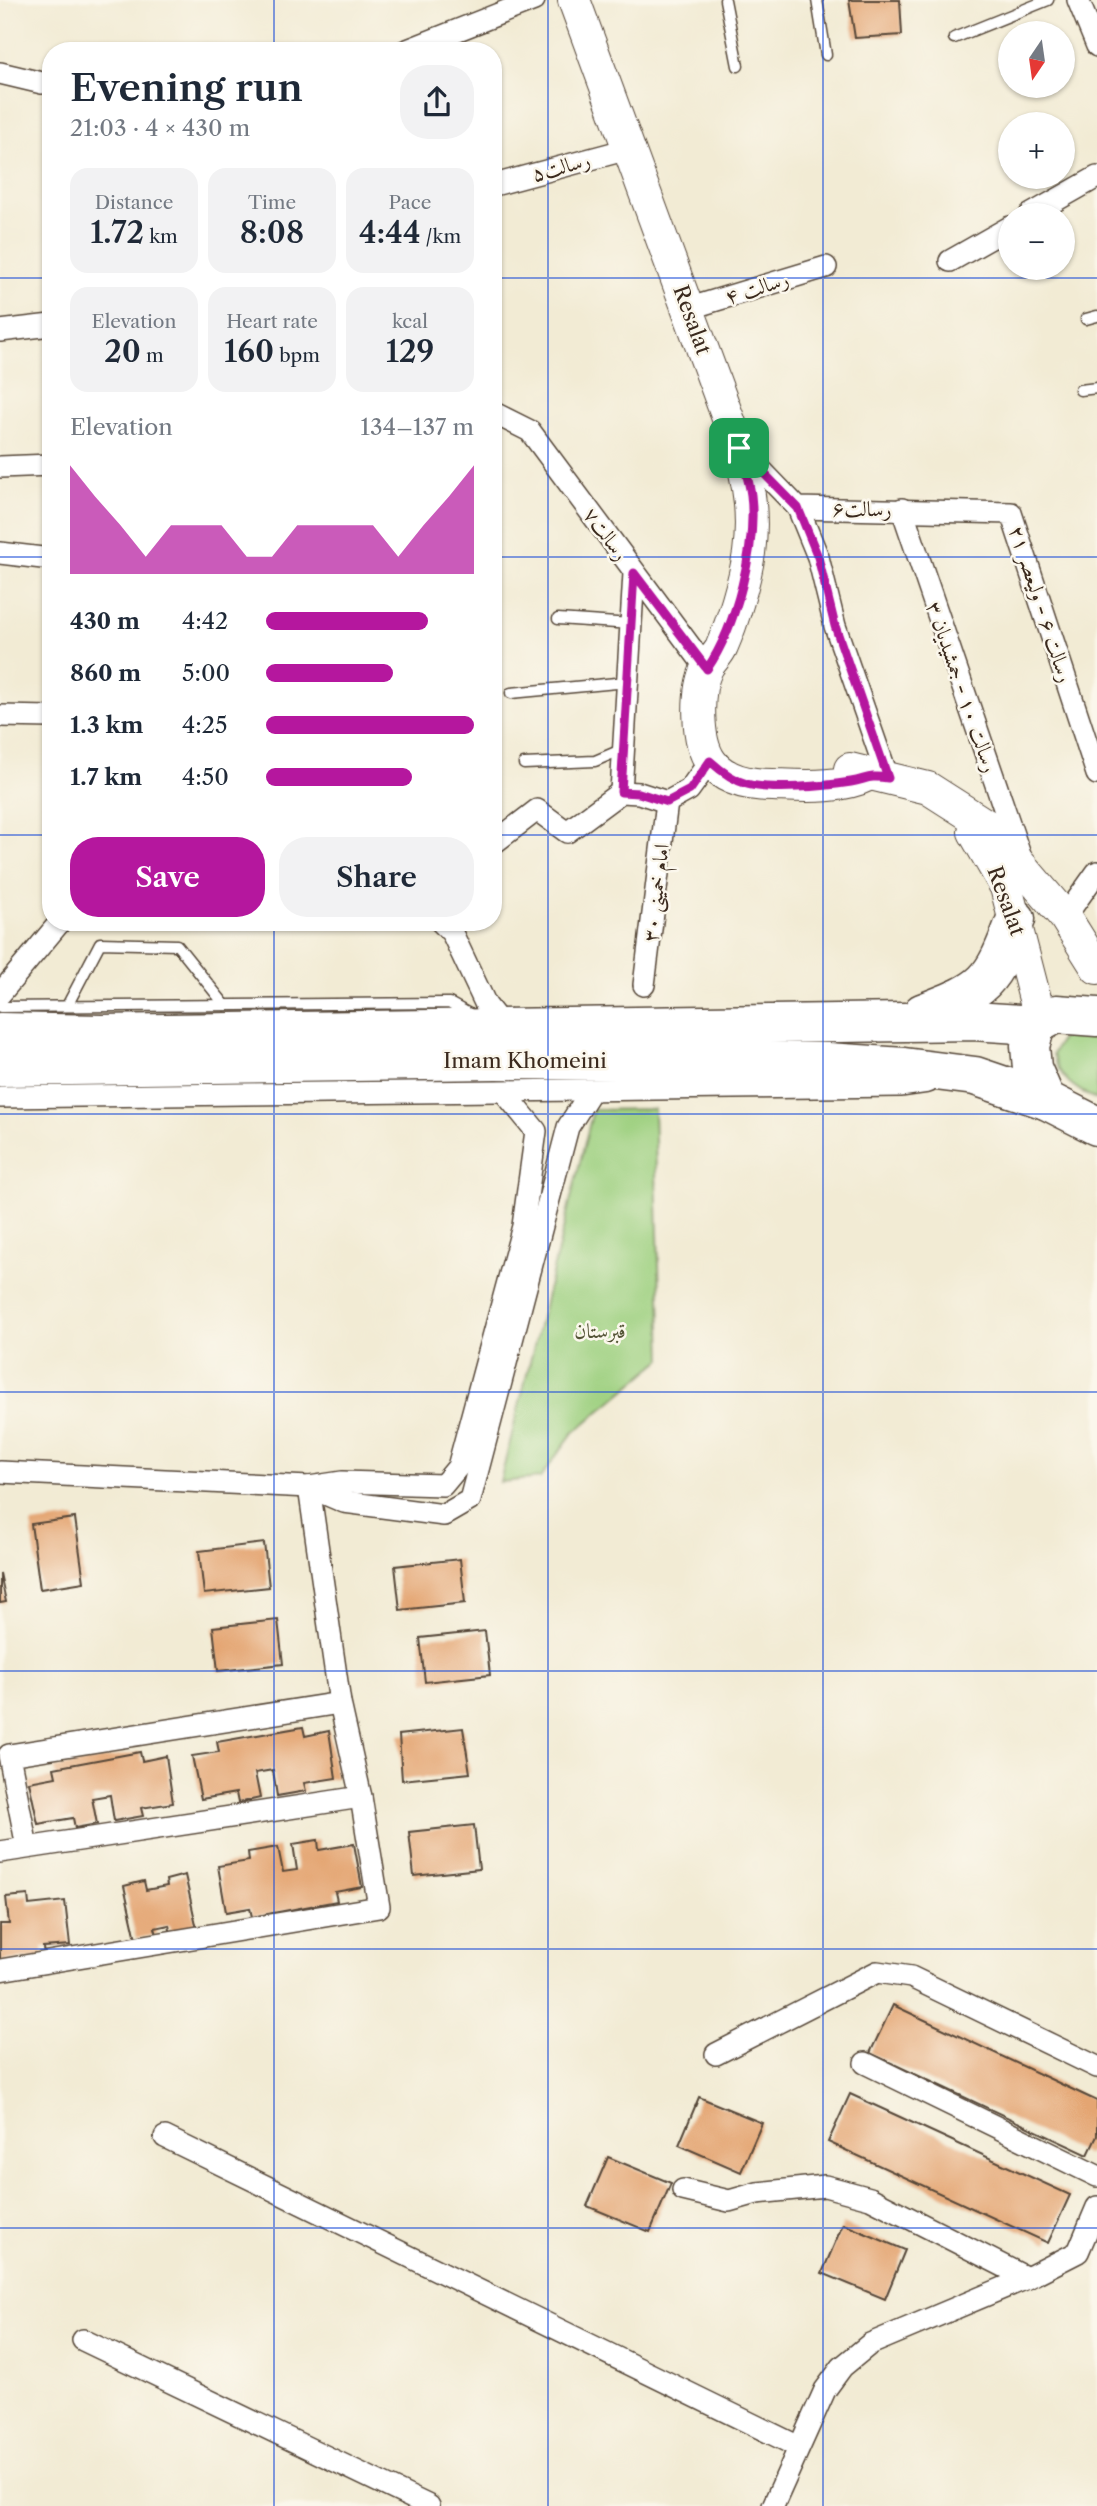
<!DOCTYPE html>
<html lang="en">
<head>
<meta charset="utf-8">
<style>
	body { margin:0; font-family:"Libre Caslon Text",Amiri,serif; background:#f2f2f3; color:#1f2937; height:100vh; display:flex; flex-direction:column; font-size:26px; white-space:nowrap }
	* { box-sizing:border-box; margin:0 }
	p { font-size:23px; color:#747a83 }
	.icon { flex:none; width:38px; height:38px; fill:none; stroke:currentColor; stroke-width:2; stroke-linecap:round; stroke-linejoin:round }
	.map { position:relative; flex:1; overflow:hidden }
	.sheet { position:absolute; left:42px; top:42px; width:460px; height:889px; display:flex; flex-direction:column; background:#fff; border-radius:28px; box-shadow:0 2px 5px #0004 }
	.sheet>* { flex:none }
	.needle { width:46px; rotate:193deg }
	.buttons { position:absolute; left:998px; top:21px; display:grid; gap:14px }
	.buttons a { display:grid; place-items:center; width:77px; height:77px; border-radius:50%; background:#fff; box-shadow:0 2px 5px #0004; font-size:35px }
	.pin { position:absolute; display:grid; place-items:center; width:60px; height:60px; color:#fff; margin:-30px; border-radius:14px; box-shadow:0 4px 10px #0006 }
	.round { display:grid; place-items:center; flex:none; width:74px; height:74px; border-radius:28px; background:#f2f2f3 }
	.headline { display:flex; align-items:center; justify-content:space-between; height:119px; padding:0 28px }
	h1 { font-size:38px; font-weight:600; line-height:52px }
	.metrics { display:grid; grid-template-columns:repeat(3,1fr); gap:10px; height:119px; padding:7px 28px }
	.metrics div { display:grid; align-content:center; border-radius:18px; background:#f2f2f3; text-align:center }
	.metrics b { font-size:30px; font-weight:600 }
	.metrics small { font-size:19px; font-weight:400 }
	.metrics p { font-size:19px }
	.chart { height:196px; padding:14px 28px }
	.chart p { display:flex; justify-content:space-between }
	.chart svg { width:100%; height:126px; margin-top:7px; fill:#b5179e; opacity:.7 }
	.action { display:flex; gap:14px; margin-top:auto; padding:14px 28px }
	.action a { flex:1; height:80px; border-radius:28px; background:#b5179e; color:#fff; font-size:28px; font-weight:600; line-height:80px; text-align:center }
	.action a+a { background:#f2f2f3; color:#1f2937 }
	ul { padding:0 28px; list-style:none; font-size:23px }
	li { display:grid; grid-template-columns:112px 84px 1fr; align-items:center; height:52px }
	li i { height:18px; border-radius:9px; background:#b5179e }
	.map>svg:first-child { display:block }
	.green { fill:#9ed080; stroke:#6c7d4f; stroke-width:2 }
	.building { fill:#e4a572 }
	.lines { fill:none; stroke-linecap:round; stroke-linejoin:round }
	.lane-casing { stroke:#564739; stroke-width:13 }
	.street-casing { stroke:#564739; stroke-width:24 }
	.secondary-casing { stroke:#564739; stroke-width:34 }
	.highway-casing { stroke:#564739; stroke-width:41 }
	.lane { stroke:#fff; stroke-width:10 }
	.street { stroke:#fff; stroke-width:21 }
	.secondary { stroke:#fff; stroke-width:32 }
	.highway { stroke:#fff; stroke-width:38 }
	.route-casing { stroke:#fff; stroke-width:14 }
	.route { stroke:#b5179e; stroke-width:9 }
	.grid { fill:none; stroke:#1d4ed8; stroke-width:2; stroke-opacity:0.55 }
	.labels { text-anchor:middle; stroke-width:5; stroke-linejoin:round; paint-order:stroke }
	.street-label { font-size:21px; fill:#3b2a1e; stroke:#fbf7ec }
	.park-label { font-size:21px; fill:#545436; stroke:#fbf7ec }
</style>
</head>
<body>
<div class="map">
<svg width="1097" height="2506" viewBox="0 0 1097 2506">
	<rect width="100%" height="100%" fill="#fbf7ec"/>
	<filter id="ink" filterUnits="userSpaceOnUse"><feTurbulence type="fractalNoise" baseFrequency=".0143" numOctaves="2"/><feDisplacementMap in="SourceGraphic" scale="14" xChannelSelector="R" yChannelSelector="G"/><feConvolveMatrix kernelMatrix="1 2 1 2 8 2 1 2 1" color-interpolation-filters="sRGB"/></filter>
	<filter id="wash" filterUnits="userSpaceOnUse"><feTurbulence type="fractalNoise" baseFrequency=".00686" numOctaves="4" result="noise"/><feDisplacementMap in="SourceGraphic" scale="28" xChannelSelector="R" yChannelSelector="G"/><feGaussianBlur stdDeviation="1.57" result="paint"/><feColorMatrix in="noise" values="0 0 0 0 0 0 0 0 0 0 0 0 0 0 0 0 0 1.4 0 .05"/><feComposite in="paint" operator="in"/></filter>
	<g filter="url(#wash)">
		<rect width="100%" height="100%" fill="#f2ebd4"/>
		<g class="green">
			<path d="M 1074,1032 L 1097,1036 L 1097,1100 C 1075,1089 1059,1079 1053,1054 L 1060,1040 Z"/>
			<polygon points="654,1109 662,1359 572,1434 540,1478 500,1482 593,1110"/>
		</g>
		<g id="blocks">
			<g class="building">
				<polygon points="849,0 900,0 902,35 855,38"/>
				<polygon points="75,1518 84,1582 40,1589 31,1524"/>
				<polygon points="264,1543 269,1587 204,1594 199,1551"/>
				<polygon points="460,1559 465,1603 400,1610 395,1566"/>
				<polygon points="0,1573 6,1602 0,1603"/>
				<polygon points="278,1620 283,1664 218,1671 213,1627"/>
				<polygon points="485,1631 490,1675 425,1682 420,1638"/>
				<polygon points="303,1727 305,1736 329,1731 336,1778 304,1783 306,1791 277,1796 273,1770 255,1773 260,1798 238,1803 236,1793 201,1799 192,1756 219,1752 217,1742"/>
				<polygon points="463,1728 470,1773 402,1780 399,1735"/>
				<polygon points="140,1752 142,1761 166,1756 173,1803 141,1808 143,1816 114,1821 110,1795 92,1798 97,1824 75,1828 73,1818 38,1824 29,1782 56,1777 54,1768"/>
				<polygon points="474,1825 479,1869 414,1876 409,1832"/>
				<polygon points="318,1840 319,1850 354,1844 362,1887 335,1892 337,1901 252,1917 250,1908 226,1912 218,1866 249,1861 248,1852 278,1847 283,1872 297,1870 293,1844"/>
				<polygon points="185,1875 197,1929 171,1935 169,1925 155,1928 157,1934 136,1939 124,1886 144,1881 146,1890 167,1886 166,1880"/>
				<polygon points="28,1895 29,1905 65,1901 70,1945 43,1947 44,1957 0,1961 0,1924 9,1924 6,1897"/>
				<polygon points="893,2005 1097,2101 1097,2136 1088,2155 870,2053"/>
				<polygon points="850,2094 1070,2195 1048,2243 828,2142"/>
				<polygon points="699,2097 762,2123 741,2172 679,2145"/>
				<polygon points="608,2157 671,2183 650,2232 587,2206"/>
				<polygon points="843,2224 905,2250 885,2299 822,2273"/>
			</g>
		</g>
	</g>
	<g filter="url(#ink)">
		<use href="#blocks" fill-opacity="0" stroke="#564739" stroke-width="2"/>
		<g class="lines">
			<defs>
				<g id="lane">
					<polyline points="725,0 738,66"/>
					<polyline points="817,0 826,55"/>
					<polyline points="954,38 1048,0"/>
					<polyline points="1086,319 1097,316"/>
					<polyline points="1080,390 1097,388"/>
					<polyline points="558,619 631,624"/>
					<polyline points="511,693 627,682"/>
					<polyline points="524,764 595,761 623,749"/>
					<polyline points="67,1006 100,943 177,945 225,1005"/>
					<polyline points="0,1007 449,1003 471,1015"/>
				</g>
				<g id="street">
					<polyline points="1078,0 1097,46"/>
					<polyline points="405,51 534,0"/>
					<polyline points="0,73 42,83"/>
					<polyline points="494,185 628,149"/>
					<polyline points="1030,215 1097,177"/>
					<polyline points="950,261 1010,227"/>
					<polyline points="687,309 826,267"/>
					<polyline points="0,331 51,325"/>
					<polyline points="494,413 530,431 707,669"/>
					<polyline points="742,450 798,508 1011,513 1097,774"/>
					<polyline points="0,467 51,465"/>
					<polyline points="798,508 818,557 835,626 888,778"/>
					<polyline points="902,509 1020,855"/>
					<polyline points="0,553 51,559"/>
					<polyline points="0,716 51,717"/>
					<polyline points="621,792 634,573"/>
					<polyline points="494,843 537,810 567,832 621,792 639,793 667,802 689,790 710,761"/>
					<polyline points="1065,917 1097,872"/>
					<polyline points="441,922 452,933 486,1005 505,1029"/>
					<polyline points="644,985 667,802"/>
					<polyline points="0,994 60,922"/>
					<polyline points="0,1097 900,1086 928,1082"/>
					<polyline points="0,1472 309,1487 342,1482 443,1485 458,1467 523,1226 536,1131 505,1093"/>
					<polyline points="309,1487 344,1502 444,1515 470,1500 568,1127 591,1091"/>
					<polyline points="27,1847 9,1755 340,1703"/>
					<polyline points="0,1852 361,1797"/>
					<polyline points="0,1970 379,1907 361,1797 340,1703 309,1487"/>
					<polyline points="716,2054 877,1972 911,1977 1097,2067"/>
					<polyline points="865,2063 1097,2176"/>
					<polyline points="165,2137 797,2446"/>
					<polyline points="683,2190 729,2201 757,2193 825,2186 870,2198 1027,2278"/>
					<polyline points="83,2340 429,2506"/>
					<polyline points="773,2506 825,2390 842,2367 870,2344 1027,2278 1078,2252 1097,2207"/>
				</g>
				<g id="secondary">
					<path d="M 574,0 L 739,448 C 749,484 754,516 749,553 C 745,580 733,621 722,646 C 719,654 711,660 707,668 C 696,690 696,741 711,762 C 725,781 752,785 773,785 C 804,786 840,789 868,775"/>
					<polyline points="850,769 928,788 986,825 1065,917 1097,968"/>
					<polyline points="974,832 1006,887 1041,1022"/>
				</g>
				<g id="highway">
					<path d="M 922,1013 C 987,988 991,985 1016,919"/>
					<polyline points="1097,1017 1056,1014 1036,1025 1030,1046 1032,1068 1046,1100 1097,1126"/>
					<polyline points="0,1032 102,1034 973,1021 1036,1025"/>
					<polyline points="0,1067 496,1060 827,1062 904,1067 975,1076 1046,1100"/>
				</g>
			</defs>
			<use href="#lane" class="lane-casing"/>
			<use href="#street" class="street-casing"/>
			<use href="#secondary" class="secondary-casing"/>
			<use href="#highway" class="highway-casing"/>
			<use href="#lane" class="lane"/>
			<use href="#street" class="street"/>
			<use href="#secondary" class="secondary"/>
			<use href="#highway" class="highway"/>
		</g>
	</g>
	<g class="lines" filter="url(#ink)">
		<defs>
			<path id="route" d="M 739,448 L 798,508 L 818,557 L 835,626 L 888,778 C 868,775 868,779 851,782 C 826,786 770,791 747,784 C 733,780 721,771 710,761 L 690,790 L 667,802 L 639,793 L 621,792 L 634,573 L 707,669 C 736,627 757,546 751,495 C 749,479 743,463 739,448 Z"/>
		</defs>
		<use href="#route" class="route-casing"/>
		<use href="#route" class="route"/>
	</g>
	<path class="grid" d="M 274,0 L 274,51M 548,0 L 548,2506M 823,0 L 823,2506M 0,278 L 51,278M 494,278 L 1097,278M 0,557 L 51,557M 494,557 L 1097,557M 0,835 L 51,835M 494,835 L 1097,835M 274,922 L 274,2506M 0,1114 L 1097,1114M 0,1392 L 1097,1392M 0,1671 L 1097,1671M 0,1949 L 1097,1949M 0,2228 L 1097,2228"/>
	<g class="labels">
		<g class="street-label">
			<text transform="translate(561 167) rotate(-15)" y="7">رسالت۵</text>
			<text transform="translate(757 288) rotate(-17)" y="7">رسالت ۴</text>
			<text transform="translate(692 320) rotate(70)" y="7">Resalat</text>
			<text transform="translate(862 509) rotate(1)" y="7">رسالت۶</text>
			<text transform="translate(606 534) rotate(54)" y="7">رسالت۷</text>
			<text transform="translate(1041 604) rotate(72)" y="7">رسالت ۶ - ولیعصر ۲۱</text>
			<text transform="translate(962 687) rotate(71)" y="7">رسالت ۱۰ - جمشیدیان ۳</text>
			<text transform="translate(656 893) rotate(-83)" y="7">امام خمینی ۳۰</text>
			<text transform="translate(1006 901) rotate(70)" y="7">Resalat</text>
			<text x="525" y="1068">Imam Khomeini</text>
		</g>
		<g class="park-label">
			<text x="600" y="1338">قبرستان</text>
		</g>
	</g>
</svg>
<div class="buttons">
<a><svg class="needle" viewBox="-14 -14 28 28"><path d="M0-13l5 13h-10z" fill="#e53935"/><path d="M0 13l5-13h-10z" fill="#747a83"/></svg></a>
<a>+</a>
<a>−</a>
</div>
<div class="pin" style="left:739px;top:448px;background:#1e9e55"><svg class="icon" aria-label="arrive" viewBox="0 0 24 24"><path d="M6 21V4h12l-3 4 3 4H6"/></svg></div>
<section class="sheet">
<div class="headline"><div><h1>Evening run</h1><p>21:03 · 4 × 430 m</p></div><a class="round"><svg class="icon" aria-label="share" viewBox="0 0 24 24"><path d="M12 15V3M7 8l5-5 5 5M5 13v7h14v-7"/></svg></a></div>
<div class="metrics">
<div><p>Distance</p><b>1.72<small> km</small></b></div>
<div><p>Time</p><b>8:08</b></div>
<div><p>Pace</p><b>4:44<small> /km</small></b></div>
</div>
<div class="metrics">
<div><p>Elevation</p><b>20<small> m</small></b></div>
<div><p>Heart rate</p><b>160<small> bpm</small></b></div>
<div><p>kcal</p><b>129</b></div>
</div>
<div class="chart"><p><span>Elevation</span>134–137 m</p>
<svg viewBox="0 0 160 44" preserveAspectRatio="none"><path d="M0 44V6L10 17L20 27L30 38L40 27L50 27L60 27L70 38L80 38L90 27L100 27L110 27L120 27L130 38L140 27L150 17L160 6V44z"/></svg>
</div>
<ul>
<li><b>430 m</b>4:42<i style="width:78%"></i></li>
<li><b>860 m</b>5:00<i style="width:61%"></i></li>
<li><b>1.3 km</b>4:25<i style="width:100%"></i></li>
<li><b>1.7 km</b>4:50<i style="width:70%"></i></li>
</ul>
<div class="action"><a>Save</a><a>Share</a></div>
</section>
</div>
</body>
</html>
